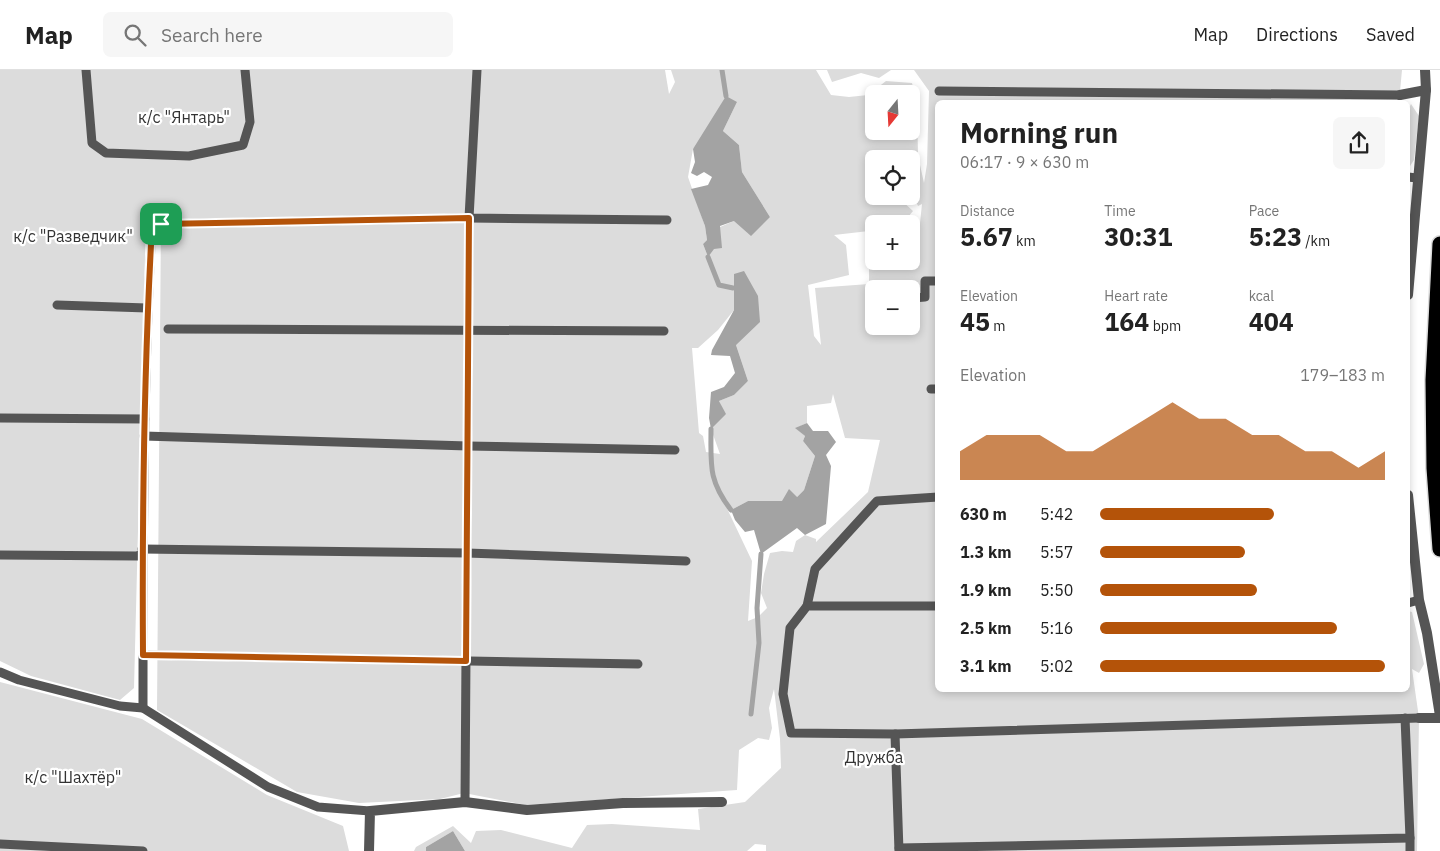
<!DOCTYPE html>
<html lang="en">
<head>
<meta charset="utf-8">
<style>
	body { margin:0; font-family:"IBM Plex Sans",sans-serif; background:#f6f6f6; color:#222; height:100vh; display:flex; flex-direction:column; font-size:19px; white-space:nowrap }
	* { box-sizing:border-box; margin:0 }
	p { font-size:16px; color:#767676 }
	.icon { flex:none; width:28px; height:28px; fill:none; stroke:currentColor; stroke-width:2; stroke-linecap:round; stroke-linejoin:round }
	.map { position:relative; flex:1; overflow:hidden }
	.panel { position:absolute; left:935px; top:30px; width:475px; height:592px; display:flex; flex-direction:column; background:#fff; border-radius:8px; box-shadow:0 2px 8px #0003 }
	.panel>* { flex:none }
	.needle { width:32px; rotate:198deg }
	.buttons { position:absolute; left:865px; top:15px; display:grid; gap:10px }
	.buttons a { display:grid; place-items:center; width:55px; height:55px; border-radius:8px; background:#fff; box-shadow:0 2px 8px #0003; font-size:25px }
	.pin { position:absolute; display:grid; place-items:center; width:42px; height:42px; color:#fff; margin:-21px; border-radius:10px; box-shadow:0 2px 8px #0006 }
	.round { display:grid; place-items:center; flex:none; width:52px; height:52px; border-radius:8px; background:#f6f6f6 }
	.overview { display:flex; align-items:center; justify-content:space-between; height:85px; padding:0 25px }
	h1 { font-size:28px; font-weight:800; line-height:38px }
	.figures { display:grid; grid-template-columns:repeat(3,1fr); gap:8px; height:85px; padding:5px 25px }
	.figures div { display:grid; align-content:center }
	.figures b { font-size:25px; font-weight:800 }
	.figures small { font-size:14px; font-weight:400 }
	.figures p { font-size:14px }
	.chart { height:140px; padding:10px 25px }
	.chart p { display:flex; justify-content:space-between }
	.chart svg { width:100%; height:90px; margin-top:5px; fill:#b45309; opacity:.7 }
	ul { padding:0 25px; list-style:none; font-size:16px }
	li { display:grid; grid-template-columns:80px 60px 1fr; align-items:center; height:38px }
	li i { height:12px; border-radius:6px; background:#b45309 }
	header { display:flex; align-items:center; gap:30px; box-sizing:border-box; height:70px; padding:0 25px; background:#fff; border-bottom:1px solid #e0e0e0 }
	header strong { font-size:24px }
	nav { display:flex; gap:28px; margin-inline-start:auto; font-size:18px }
	.search { width:350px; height:45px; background:#f6f6f6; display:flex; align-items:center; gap:12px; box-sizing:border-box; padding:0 18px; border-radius:8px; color:#767676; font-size:19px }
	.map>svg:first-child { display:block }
	.green { fill:#dcdcdc; fill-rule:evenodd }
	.water { fill:#a3a3a3 }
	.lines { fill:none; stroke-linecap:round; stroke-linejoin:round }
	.stream { stroke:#a3a3a3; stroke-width:5 }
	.highway-casing { stroke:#dbdbdb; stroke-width:18 }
	.lane { stroke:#555; stroke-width:9 }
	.street { stroke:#555; stroke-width:10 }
	.highway { stroke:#000; stroke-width:15 }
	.route-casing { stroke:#fff; stroke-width:10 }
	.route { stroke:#b45309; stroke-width:6 }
	.labels { text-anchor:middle; stroke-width:4.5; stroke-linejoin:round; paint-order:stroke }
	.park-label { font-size:16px; fill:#333; stroke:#fff }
</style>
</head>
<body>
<header>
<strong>Map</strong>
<div class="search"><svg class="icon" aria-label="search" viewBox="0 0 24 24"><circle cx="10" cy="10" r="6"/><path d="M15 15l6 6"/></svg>Search here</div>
<nav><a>Map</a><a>Directions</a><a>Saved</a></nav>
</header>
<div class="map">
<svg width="1440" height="781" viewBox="0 0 1440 781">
	<rect width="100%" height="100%" fill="#fff"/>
	<g class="green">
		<path d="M 0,0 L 665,0 L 669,24 L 675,12 L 671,0 L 816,0 L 831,25 L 849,27 L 868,25 L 886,11 L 912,13 L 917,33 L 918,86 L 924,113 L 927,94 L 929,21 L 914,0 L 1402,0 L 1399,32 L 938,32 L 938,620 L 1408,620 L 1408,541 L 1412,542 L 1424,594 L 1419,603 L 1412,599 L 1419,648 L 1417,781 L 766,781 L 766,775 L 755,774 L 747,781 L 465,781 L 453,761 L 426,777 L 426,781 L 414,781 L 416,777 L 453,756 L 471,773 L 476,761 L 501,760 L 572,778 L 587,755 L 612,754 L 700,760 L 698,739 L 745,732 L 781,698 L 780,669 L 774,619 L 769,638 L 772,658 L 769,670 L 758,668 L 739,680 L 737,720 L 526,735 L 464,723 L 440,729 L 359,733 L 297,722 L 157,640 L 161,147 L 146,147 L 134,618 L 120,630 L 31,606 L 0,591 ZM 874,24 L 911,24 L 911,61 L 874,61 ZM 737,32 L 723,61 L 739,75 L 742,102 L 770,147 L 734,151 L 720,157 L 708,187 L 703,174 L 707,170 L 705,156 L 688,107 L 693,79 ZM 874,89 L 911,89 L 911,119 L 918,136 L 922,134 L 920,153 L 903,153 L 913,141 L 901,130 L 902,126 L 874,126 ZM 874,154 L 911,154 L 911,191 L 874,191 ZM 869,161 L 869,214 L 815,218 L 821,275 L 814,266 L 808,215 L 849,205 L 846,175 L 834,165 ZM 734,204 L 736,275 L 748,311 L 734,325 L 719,331 L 724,342 L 711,359 L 720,384 L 706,382 L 703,366 L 699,363 L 692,278 L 698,278 L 718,260 L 734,240 ZM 874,219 L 911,219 L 911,256 L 874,256 ZM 833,324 L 845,368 L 880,370 L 868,422 L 816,472 L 816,469 L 805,465 L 796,471 L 793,482 L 782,481 L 770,483 L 764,504 L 761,523 L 767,538 L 758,547 L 748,551 L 752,491 L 722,428 L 731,440 L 748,431 L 783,431 L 797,427 L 804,420 L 815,386 L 803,371 L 805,366 L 796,358 L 807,353 L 807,336 L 831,333 Z"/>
		<polygon points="827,0 891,0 879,8 861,3 832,12"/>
		<polygon points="1411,34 1419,46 1414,90 1408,99 1408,40"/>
		<polygon points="0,612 142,649 267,725 343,756 349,781 0,781"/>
	</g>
	<g class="water">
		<polygon points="726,26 737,32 723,61 739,75 742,102 770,147 751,166 734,151 720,156 722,178 714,179 708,187 703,174 707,170 705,156 691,119 708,115 712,107 704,102 697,106 691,103 695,92 693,79"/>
		<polygon points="744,201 758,226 760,252 736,275 748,311 734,325 719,331 726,344 711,359 709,348 711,322 724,317 735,303 730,286 711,285 712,280 734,240 734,204"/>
		<polygon points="807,353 813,361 828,361 836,372 826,385 831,396 826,454 805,465 797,458 761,484 754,460 745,462 735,450 731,440 748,431 782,431 789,419 797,427 804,420 815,386 803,371 805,366 795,358"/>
		<polygon points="453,761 465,781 426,781 426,777"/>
	</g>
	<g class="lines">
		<g class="stream">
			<polyline points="722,0 726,26"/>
			<polyline points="708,187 719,215 733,218"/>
			<path d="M 711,359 C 711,395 708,410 731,440"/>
			<polyline points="751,644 759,573 757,538 761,484"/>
		</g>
		<defs>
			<polyline id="highway" points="1440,174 1433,310 1434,398 1440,479"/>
		</defs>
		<use href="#highway" class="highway-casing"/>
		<g class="lane">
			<polyline points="86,0 92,73 106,83 189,86 243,75 250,52 245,0"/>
			<polyline points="477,0 469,148 667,150"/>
			<polyline points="939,21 1400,25"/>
			<polyline points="1408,107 1417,108"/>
			<polyline points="913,228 925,227 925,211 938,211"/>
			<polyline points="57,235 147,238"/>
			<polyline points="168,259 664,261"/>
			<polyline points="931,319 938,319"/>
			<polyline points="0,348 145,349"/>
			<polyline points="144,366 468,376 675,380"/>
			<polyline points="142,479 467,483 686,491"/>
			<polyline points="0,485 137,486 142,484"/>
			<polyline points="1408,533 1419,530"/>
			<polyline points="807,536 815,499 877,431 938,427"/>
			<polyline points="143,585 638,594"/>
			<polyline points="0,602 19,610 120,636 143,638 268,717 318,737 370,741"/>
			<path d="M 143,638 C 143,477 143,317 152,156 L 161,154 L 469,148 L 465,732"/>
			<polyline points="895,664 1419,648"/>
			<polyline points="1410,768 1410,781"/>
			<polyline points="0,774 143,781"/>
			<polyline points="899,778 1410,768 1405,648"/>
			<polyline points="899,781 895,664 791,663 783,624 790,558 807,536 938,536"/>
		</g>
		<g class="street">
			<polyline points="1400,25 1426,20"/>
			<polyline points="1408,225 1426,20 1425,0"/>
			<polyline points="1408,425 1419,530 1427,563 1440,646"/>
			<polyline points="1419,648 1440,648"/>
			<polyline points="369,781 370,741 465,732 527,740 623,733 722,732"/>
		</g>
		<use href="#highway" class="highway"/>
	</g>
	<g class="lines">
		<defs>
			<path id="route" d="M 469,148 L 466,591 L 143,585 C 142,442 144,299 152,156 L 161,154 Z"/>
		</defs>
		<use href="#route" class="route-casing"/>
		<use href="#route" class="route"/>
	</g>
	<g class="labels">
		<g class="park-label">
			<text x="184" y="53">к/с "Янтарь"</text>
			<text x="73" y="172">к/с "Разведчик"</text>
			<text x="874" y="693">Дружба</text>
			<text x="73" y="713">к/с "Шахтёр"</text>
		</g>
	</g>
</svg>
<div class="buttons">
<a><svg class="needle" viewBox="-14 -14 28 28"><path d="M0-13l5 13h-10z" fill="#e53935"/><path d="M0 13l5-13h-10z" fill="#767676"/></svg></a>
<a><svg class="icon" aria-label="locate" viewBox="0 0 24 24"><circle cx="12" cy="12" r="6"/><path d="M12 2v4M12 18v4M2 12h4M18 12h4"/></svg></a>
<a>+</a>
<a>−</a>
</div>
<div class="pin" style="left:161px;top:154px;background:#1e9e55"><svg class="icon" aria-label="arrive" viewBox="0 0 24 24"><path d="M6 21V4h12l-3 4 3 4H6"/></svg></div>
<section class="panel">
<div class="overview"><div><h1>Morning run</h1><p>06:17 · 9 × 630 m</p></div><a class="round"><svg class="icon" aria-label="share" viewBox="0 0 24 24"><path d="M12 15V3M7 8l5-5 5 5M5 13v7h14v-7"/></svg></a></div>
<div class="figures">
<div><p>Distance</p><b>5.67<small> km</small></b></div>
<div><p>Time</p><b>30:31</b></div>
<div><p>Pace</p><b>5:23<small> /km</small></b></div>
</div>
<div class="figures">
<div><p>Elevation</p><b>45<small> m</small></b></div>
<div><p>Heart rate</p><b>164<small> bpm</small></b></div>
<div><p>kcal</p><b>404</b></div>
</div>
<div class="chart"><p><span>Elevation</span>179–183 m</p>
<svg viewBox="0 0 160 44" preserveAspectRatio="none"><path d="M0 44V30L10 22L20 22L30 22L40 30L50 30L60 22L70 14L80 6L90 14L100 14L110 22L120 22L130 30L140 30L150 38L160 30V44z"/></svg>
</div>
<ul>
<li><b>630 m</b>5:42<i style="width:61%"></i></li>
<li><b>1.3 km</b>5:57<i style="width:51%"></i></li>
<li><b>1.9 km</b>5:50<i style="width:55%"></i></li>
<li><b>2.5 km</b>5:16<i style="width:83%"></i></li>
<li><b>3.1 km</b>5:02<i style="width:100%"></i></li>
</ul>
</section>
</div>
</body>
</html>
